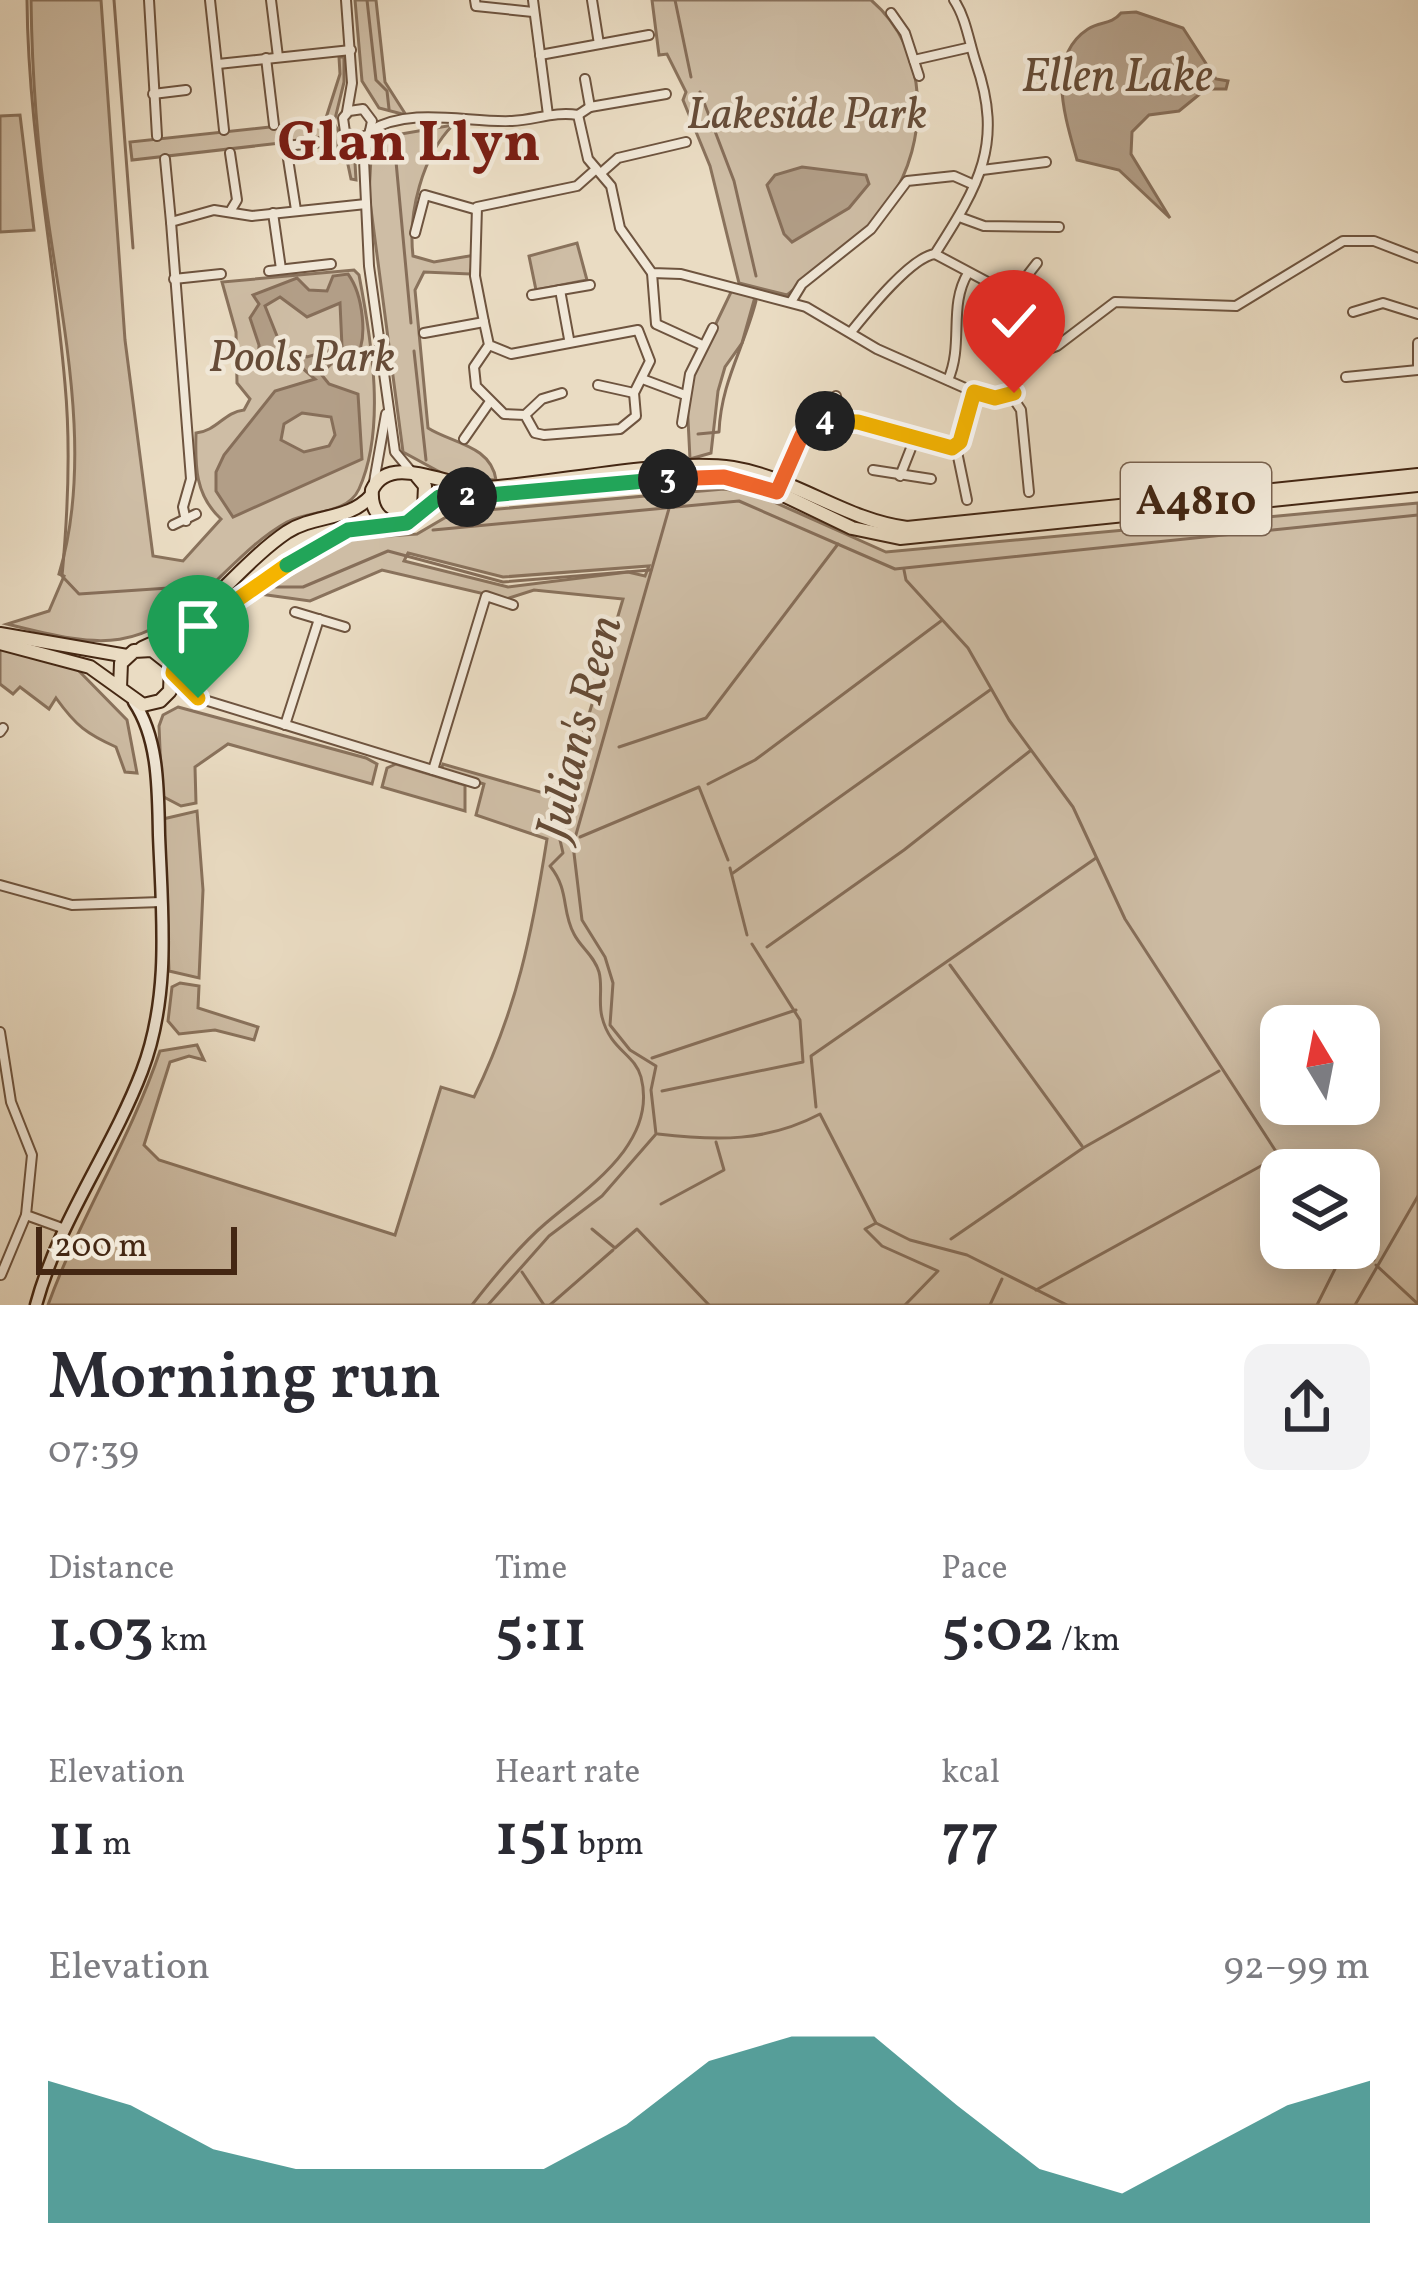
<!DOCTYPE html>
<html lang="en">
<head>
<meta charset="utf-8">
<style>
	body { margin:0; font-family:Vollkorn,serif; background:#f2f2f3; color:#2b2b33; height:100vh; display:flex; flex-direction:column; font-size:45px; white-space:nowrap }
	* { box-sizing:border-box; margin:0 }
	p { font-size:39px; color:#7c7c81 }
	.icon { flex:none; width:66px; height:66px; fill:none; stroke:currentColor; stroke-width:2; stroke-linecap:round; stroke-linejoin:round }
	.map { position:relative; height:1305px; overflow:hidden }
	.side { display:flex; flex-direction:column; background:#fff; flex:1 }
	.side>* { flex:none }
	.needle { width:78px; rotate:350deg }
	.tools { position:absolute; left:1260px; top:1005px; display:grid; gap:24px }
	.tools a { display:grid; place-items:center; width:120px; height:120px; border-radius:24px; background:#fff; box-shadow:0 6px 30px #0003; font-size:60px }
	.scale { position:absolute; left:36px; bottom:30px; width:201px; box-sizing:border-box; padding-left:12px; border:6px solid #442713; border-top:0; font-size:33px; line-height:42px; white-space:nowrap; color:#442713; -webkit-text-stroke:9px #f1e8d8; paint-order:stroke }
	.pin { position:absolute; display:grid; place-items:center; width:102px; height:102px; color:#fff; margin:-123px -51px; border-radius:50% 50% 50% 0; rotate:-45deg; box-shadow:0 0 12px #0007 }
	.pin .icon { rotate:45deg }
	.km { position:absolute; width:60px; height:60px; margin:-30px; border-radius:50%; background:#222; color:#fff; font-size:33px; line-height:60px; text-align:center }
	.round { display:grid; place-items:center; flex:none; width:126px; height:126px; border-radius:24px; background:#f2f2f3 }
	.headline { display:flex; align-items:center; justify-content:space-between; height:204px; padding:0 48px }
	h1 { font-size:66px; font-weight:600; line-height:90px }
	.figures { display:grid; grid-template-columns:repeat(3,1fr); gap:18px; height:204px; padding:12px 48px }
	.figures div { display:grid; align-content:center }
	.figures b { font-size:60px; font-weight:600 }
	.figures small { font-size:33px; font-weight:400 }
	.figures p { font-size:33px }
	.chart { height:336px; padding:24px 48px }
	.chart p { display:flex; justify-content:space-between }
	.chart svg { width:100%; height:216px; margin-top:12px; fill:#0f766e; opacity:.7 }
	.map>svg:first-child { display:block }
	.green { fill:#cebda5; stroke:#89725c; stroke-width:3; fill-rule:evenodd }
	.water { fill:#b29e87; stroke:#866e59; stroke-width:3; fill-rule:evenodd }
	.lines { fill:none; stroke-linecap:round; stroke-linejoin:round }
	.stream { stroke:#866e59; stroke-width:3 }
	.street-casing { stroke:#6e543f; stroke-width:12 }
	.secondary-casing { stroke:#442713; stroke-width:15 }
	.primary-casing { stroke:#442713; stroke-width:16 }
	.street { stroke:#f1e8d8; stroke-width:8 }
	.secondary { stroke:#f1e8d8; stroke-width:10 }
	.primary { stroke:#eadcc3; stroke-width:12 }
	.split-1-casing { stroke:#fff; stroke-width:24 }
	.split-2-casing { stroke:#fff; stroke-width:24 }
	.split-3-casing { stroke:#fff; stroke-width:24 }
	.split-4-casing { stroke:#fff; stroke-width:24 }
	.split-5-casing { stroke:#fff; stroke-width:24 }
	.split-1 { stroke:#f5b400; stroke-width:15 }
	.split-2 { stroke:#22a559; stroke-width:15 }
	.split-3 { stroke:#22a559; stroke-width:15 }
	.split-4 { stroke:#f0652b; stroke-width:15 }
	.split-5 { stroke:#f5b400; stroke-width:15 }
	.labels { text-anchor:middle; stroke-width:9; stroke-linejoin:round; paint-order:stroke }
	.shield { fill:#f1e8d8; stroke:#78614e; stroke-width:3 }
	.shield-label { font-size:42px; font-weight:bold; fill:#442713 }
	.park-label { font-size:45px; font-style:italic; fill:#664c38; stroke:#f1e8d8 }
	.water-label { font-size:48px; font-style:italic; fill:#654b36; stroke:#f1e8d8 }
	.district-label { font-size:57px; font-weight:bold; fill:#7a1f14; stroke:#f1e8d8 }
</style>
</head>
<body>
<div class="map">
<svg width="1418" height="1305" viewBox="0 0 1418 1305">
	<rect width="100%" height="100%" fill="#eadcc3"/>
	<filter id="stains"><feTurbulence type="fractalNoise" baseFrequency=".00167" numOctaves="4"/><feColorMatrix values="0 0 0 0 .2 0 0 0 0 .09 0 0 0 0 .02 0 0 0 .5 -.17"/></filter>
	<radialGradient id="worn" r=".72"><stop offset=".6" stop-color="#630" stop-opacity="0"/><stop offset="1" stop-color="#630" stop-opacity=".3"/></radialGradient>
	<g class="green">
		<path d="M 31,0 L 101,0 L 125,340 L 153,556 L 183,561 L 221,519 C 195,495 195,466 196,433 C 217,431 224,412 244,410 L 250,399 L 237,383 L 236,332 L 222,282 L 354,270 L 359,275 C 372,343 386,429 359,489 C 347,515 310,510 287,522 C 260,537 238,560 216,581 C 139,654 106,649 7,624 L 49,611 L 64,576 L 59,574 C 93,461 64,332 48,219 C 37,146 32,74 31,0 Z"/>
		<polygon points="355,0 376,0 385,82 406,115 379,108 362,81"/>
		<path d="M 652,0 L 871,0 C 930,50 930,141 889,202 C 865,238 820,266 787,295 L 739,283 L 710,166 L 683,100 L 686,92 L 667,54 L 659,55 Z"/>
		<polygon points="339,57 344,57 344,82 334,123 355,163 356,180 351,179 347,160 340,160 334,137 132,160 130,142 325,121 340,74"/>
		<polygon points="20,115 34,230 0,232 0,116"/>
		<path d="M 453,125 C 422,156 408,213 413,256 L 434,262 L 475,255 L 470,274 L 424,272 L 415,290 L 428,428 C 451,443 491,445 496,480 L 449,477 L 403,452 L 369,194 L 372,139 Z"/>
		<polygon points="577,243 587,280 536,290 529,256"/>
		<polygon points="732,290 755,297 742,343 725,367 718,391 711,453 690,459 687,400 697,363"/>
		<path d="M 724,489 L 756,494 L 886,552 L 1418,503 L 1418,1305 L 48,1305 C 80,1217 130,1140 160,1051 L 197,1045 L 204,1060 L 189,1056 L 170,1062 L 144,1145 L 159,1160 L 395,1235 L 441,1087 L 474,1097 C 517,1009 532,934 547,839 L 476,815 L 484,784 L 441,770 L 443,764 L 564,799 L 623,599 L 534,590 L 506,599 L 382,570 L 310,601 L 260,594 L 343,539 L 417,534 L 453,513 ZM 408,553 L 503,577 L 649,566 L 645,576 L 628,572 L 508,587 L 404,561 ZM 1281,1026 L 1359,1026 L 1359,1104 L 1281,1104 ZM 1281,1170 L 1359,1170 L 1359,1248 L 1281,1248 Z"/>
		<path d="M 0,649 L 71,664 L 79,671 L 127,720 L 137,773 L 125,772 L 116,747 C 87,734 76,726 56,698 L 49,709 L 20,687 L 13,694 L 0,684 Z"/>
		<polygon points="178,707 366,758 377,764 372,784 228,744 195,767 196,803 181,806 162,796 159,726 163,715"/>
		<polygon points="396,764 465,785 465,811 382,787 387,768"/>
		<polygon points="197,811 203,890 199,978 169,971 163,819"/>
		<polygon points="180,983 199,986 198,1008 258,1027 254,1040 215,1030 179,1034 168,1021 172,987"/>
	</g>
	<g class="water">
		<path d="M 1136,12 L 1183,28 L 1216,79 L 1228,81 L 1226,89 L 1206,89 L 1179,111 L 1149,115 L 1132,132 L 1131,154 L 1170,218 L 1119,170 L 1077,160 C 1065,117 1045,57 1088,29 C 1101,21 1111,25 1121,13 Z"/>
		<polygon points="802,167 866,175 869,184 849,208 792,242 784,234 767,185 775,175"/>
		<path d="M 348,274 C 362,293 370,340 354,361 L 331,364 L 321,374 L 329,384 L 358,394 L 362,459 L 233,517 L 216,491 L 216,472 L 224,455 L 275,391 L 315,379 L 293,360 L 258,370 L 259,345 L 250,318 L 259,304 L 253,295 L 297,278 L 309,290 L 327,291 L 333,276 ZM 280,297 L 307,317 L 340,303 L 342,347 L 307,357 L 281,346 L 265,306 ZM 302,413 L 331,417 L 335,435 L 329,446 L 304,452 L 281,440 L 284,424 Z"/>
	</g>
	<g class="lines">
		<g class="stream">
			<path d="M 27,0 C 28,130 54,255 65,384 C 71,448 68,512 62,576 L 79,594 L 184,587"/>
			<polyline points="114,0 133,248"/>
			<polyline points="367,0 376,80 387,91 389,109"/>
			<polyline points="675,0 691,77"/>
			<polyline points="700,92 734,181 756,276"/>
			<polyline points="394,140 411,323"/>
			<polyline points="414,351 426,460"/>
			<path d="M 698,434 L 719,432 C 721,382 744,348 756,301"/>
			<polyline points="433,530 739,501 895,569 1418,515"/>
			<polyline points="904,570 906,580 968,648 1009,720 1073,807 1125,919 1288,1170"/>
			<polyline points="276,587 303,587 388,551 503,582 651,570"/>
			<polyline points="619,747 706,718 838,544"/>
			<polyline points="708,784 755,760 941,621"/>
			<polyline points="580,837 699,787 728,860"/>
			<polyline points="730,868 747,935"/>
			<polyline points="733,873 990,690"/>
			<polyline points="767,947 904,850 1030,751"/>
			<polyline points="950,965 1082,1146"/>
			<polyline points="652,1058 796,1010"/>
			<polyline points="662,1091 803,1062 800,1020 752,944"/>
			<polyline points="816,1107 811,1056 1096,858"/>
			<path d="M 658,1134 C 717,1141 767,1142 820,1114 L 876,1223"/>
			<polyline points="661,1204 724,1170 716,1142"/>
			<polyline points="592,1229 615,1248 637,1229 709,1305"/>
			<polyline points="951,1239 1083,1148 1219,1071"/>
			<polyline points="1340,1248 1374,1260"/>
			<polyline points="1376,1265 1418,1304"/>
			<polyline points="522,1272 544,1305"/>
			<polyline points="1036,1290 1279,1156"/>
			<path d="M 472,1305 C 493,1278 520,1245 546,1223 C 588,1187 658,1143 641,1077 C 635,1054 610,1050 602,1017 C 598,1002 603,987 599,972 C 594,955 581,948 574,934 C 561,910 570,891 550,866 L 563,853 L 560,840 L 568,819"/>
			<polyline points="488,1305 549,1236 602,1196 656,1134 651,1090 656,1066 630,1050 610,1025 613,983 605,957 582,920 573,845 670,505"/>
			<polyline points="550,1305 613,1250"/>
			<polyline points="905,1305 938,1271 882,1246 865,1229 876,1223 910,1240 967,1255 1067,1305"/>
			<polyline points="990,1305 1002,1279"/>
			<polyline points="1317,1305 1343,1253"/>
			<polyline points="1355,1305 1418,1196"/>
		</g>
		<defs>
			<g id="street">
				<polyline points="149,0 157,136"/>
				<polyline points="210,0 224,130"/>
				<polyline points="271,0 278,57"/>
				<polyline points="346,0 352,83 347,112"/>
				<polyline points="475,0 476,6 533,12"/>
				<polyline points="533,0 548,115"/>
				<polyline points="592,0 599,44"/>
				<polyline points="891,13 905,33 919,76"/>
				<polyline points="540,55 649,35"/>
				<polyline points="266,58 274,125"/>
				<polyline points="914,60 971,47"/>
				<polyline points="218,64 351,50"/>
				<polyline points="585,79 590,107"/>
				<polyline points="153,94 186,90"/>
				<polyline points="578,115 590,107 666,94"/>
				<path d="M 370,131 C 411,106 467,123 512,121 C 535,120 555,111 578,115 L 588,159 L 611,186 L 620,228 L 652,273 L 681,274 L 806,307 L 877,349 L 974,392 L 995,397 L 1014,393 L 1023,358 L 1057,346 L 1115,302 L 1236,306 L 1343,241 L 1374,241 L 1418,258"/>
				<polyline points="367,135 357,139 345,132 343,118 349,111 363,109 372,121 364,160 369,266 395,452 410,470"/>
				<polyline points="230,153 237,200 231,210"/>
				<polyline points="165,159 171,222"/>
				<polyline points="982,170 1046,162"/>
				<polyline points="601,173 618,158 686,142"/>
				<polyline points="296,210 286,146 321,142"/>
				<polyline points="273,213 281,269"/>
				<polyline points="962,218 984,226 1059,227"/>
				<polyline points="415,233 425,195 474,209"/>
				<polyline points="935,254 1012,295 1037,263"/>
				<polyline points="269,271 331,264"/>
				<polyline points="652,273 656,324 702,345"/>
				<polyline points="174,279 221,274"/>
				<polyline points="560,290 569,339"/>
				<polyline points="532,295 590,285"/>
				<polyline points="791,302 802,284 871,229 907,181 954,176 972,184"/>
				<polyline points="1353,312 1383,303 1418,314"/>
				<polyline points="484,322 489,345 474,367 476,386 504,414 525,415 535,433 544,435 620,429 636,416 634,393 650,361 638,330 511,354 489,345"/>
				<path d="M 851,332 C 868,311 911,257 935,254 C 979,185 1004,144 976,63 C 969,42 966,18 954,0"/>
				<polyline points="424,333 484,322 475,276 477,207 577,186 595,170"/>
				<polyline points="1418,343 1418,369"/>
				<polyline points="1346,377 1418,370"/>
				<polyline points="645,380 685,395"/>
				<path d="M 948,380 C 964,344 948,306 968,273"/>
				<polyline points="598,385 634,393"/>
				<polyline points="1011,395 1021,410 1029,492"/>
				<polyline points="525,415 542,399 562,393"/>
				<polyline points="826,421 836,396"/>
				<polyline points="682,423 690,374 713,328"/>
				<polyline points="464,439 489,403"/>
				<polyline points="873,470 931,479"/>
				<polyline points="900,476 915,438"/>
				<polyline points="374,482 386,414"/>
				<path d="M 780,485 C 787,469 792,447 803,433 C 834,394 918,449 956,447"/>
				<polyline points="967,500 956,447 974,392"/>
				<polyline points="186,521 183,507 191,479 171,222 214,210 252,216 366,204"/>
				<polyline points="173,525 196,514"/>
				<polyline points="295,612 345,627"/>
				<polyline points="173,673 198,698 475,783"/>
				<polyline points="285,725 319,619"/>
				<polyline points="0,732 3,728"/>
				<polyline points="433,770 486,596 513,605"/>
				<polyline points="0,885 72,905 161,902"/>
				<polyline points="0,1032 11,1102 32,1155 26,1215 62,1228"/>
				<polyline points="1,1275 26,1215"/>
			</g>
			<path id="secondary" d="M 36,1305 C 59,1220 111,1152 142,1071 C 171,995 162,914 159,835 C 158,791 159,739 134,702"/>
			<g id="primary">
				<path d="M 415,474 L 425,486 L 424,508 L 407,523 C 385,527 370,513 372,490 C 390,451 448,488 485,488 C 553,484 670,458 733,468 C 795,478 845,520 907,528 L 1418,475"/>
				<polyline points="425,509 439,497 724,477 777,492 852,528 900,538 1418,485"/>
				<polyline points="0,634 127,656"/>
				<polyline points="0,643 90,667 143,705 160,701 170,691 171,665 152,650 134,651 121,663 120,688"/>
				<path d="M 142,648 C 200,625 237,566 287,532 C 315,514 348,521 371,496"/>
				<polyline points="173,666 181,639 223,605 334,535 391,524"/>
			</g>
		</defs>
		<use href="#street" class="street-casing"/>
		<use href="#secondary" class="secondary-casing"/>
		<use href="#primary" class="primary-casing"/>
		<use href="#street" class="street"/>
		<use href="#secondary" class="secondary"/>
		<use href="#primary" class="primary"/>
	</g>
	<g class="lines">
		<defs>
			<polyline id="split-1" points="198,698 173,673 181,639 287,565"/>
			<polyline id="split-2" points="287,565 348,530 407,523 439,497 467,497"/>
			<polyline id="split-3" points="467,497 668,479"/>
			<polyline id="split-4" points="668,479 724,477 777,492 802,435 825,421"/>
			<polyline id="split-5" points="825,421 858,422 952,448 960,442 974,392 995,398 1014,393"/>
		</defs>
		<use href="#split-1" class="split-1-casing"/>
		<use href="#split-2" class="split-2-casing"/>
		<use href="#split-3" class="split-3-casing"/>
		<use href="#split-4" class="split-4-casing"/>
		<use href="#split-5" class="split-5-casing"/>
		<use href="#split-1" class="split-1"/>
		<use href="#split-2" class="split-2"/>
		<use href="#split-3" class="split-3"/>
		<use href="#split-4" class="split-4"/>
		<use href="#split-5" class="split-5"/>
	</g>
	<g class="labels">
		<rect class="shield" x="1121" y="463" width="150" height="72" rx="9"/>
		<g class="shield-label">
			<text x="1196" y="514">A4810</text>
		</g>
		<g class="park-label">
			<text x="807" y="128">Lakeside Park</text>
			<text x="302" y="371">Pools Park</text>
		</g>
		<g class="water-label">
			<text x="1117" y="91">Ellen Lake</text>
			<text transform="translate(577 727) rotate(-76)" y="17">Julian's Reen</text>
		</g>
		<g class="district-label">
			<text x="409" y="160">Glan Llyn</text>
		</g>
	</g>
	<rect width="100%" height="100%" filter="url(#stains)"/>
	<rect width="100%" height="100%" fill="url(#worn)"/>
</svg>
<div class="tools">
<a><svg class="needle" viewBox="-14 -14 28 28"><path d="M0-13l5 13h-10z" fill="#e53935"/><path d="M0 13l5-13h-10z" fill="#7c7c81"/></svg></a>
<a><svg class="icon" aria-label="layers" viewBox="0 0 24 24"><path d="M12 4l9 5-9 5-9-5zM3 14l9 5 9-5"/></svg></a>
</div>
<div class="scale">200 m</div>
<div class="pin" style="left:198px;top:698px;background:#1e9e55"><svg class="icon" aria-label="arrive" viewBox="0 0 24 24"><path d="M6 21V4h12l-3 4 3 4H6"/></svg></div>
<div class="pin" style="left:1014px;top:393px;background:#d93025"><svg class="icon" aria-label="check" viewBox="0 0 24 24"><path d="M5 12l5 5 9-10"/></svg></div>
<b class="km" style="left:467px;top:497px">2</b>
<b class="km" style="left:668px;top:479px">3</b>
<b class="km" style="left:825px;top:421px">4</b>
</div>
<section class="side">
<div class="headline"><div><h1>Morning run</h1><p>07:39</p></div><a class="round"><svg class="icon" aria-label="share" viewBox="0 0 24 24"><path d="M12 15V3M7 8l5-5 5 5M5 13v7h14v-7"/></svg></a></div>
<div class="figures">
<div><p>Distance</p><b>1.03<small> km</small></b></div>
<div><p>Time</p><b>5:11</b></div>
<div><p>Pace</p><b>5:02<small> /km</small></b></div>
</div>
<div class="figures">
<div><p>Elevation</p><b>11<small> m</small></b></div>
<div><p>Heart rate</p><b>151<small> bpm</small></b></div>
<div><p>kcal</p><b>77</b></div>
</div>
<div class="chart"><p><span>Elevation</span>92–99 m</p>
<svg viewBox="0 0 160 44" preserveAspectRatio="none"><path d="M0 44V15L10 20L20 29L30 33L40 33L50 33L60 33L70 24L80 11L90 6L100 6L110 20L120 33L130 38L140 29L150 20L160 15V44z"/></svg>
</div>
</section>
</body>
</html>
